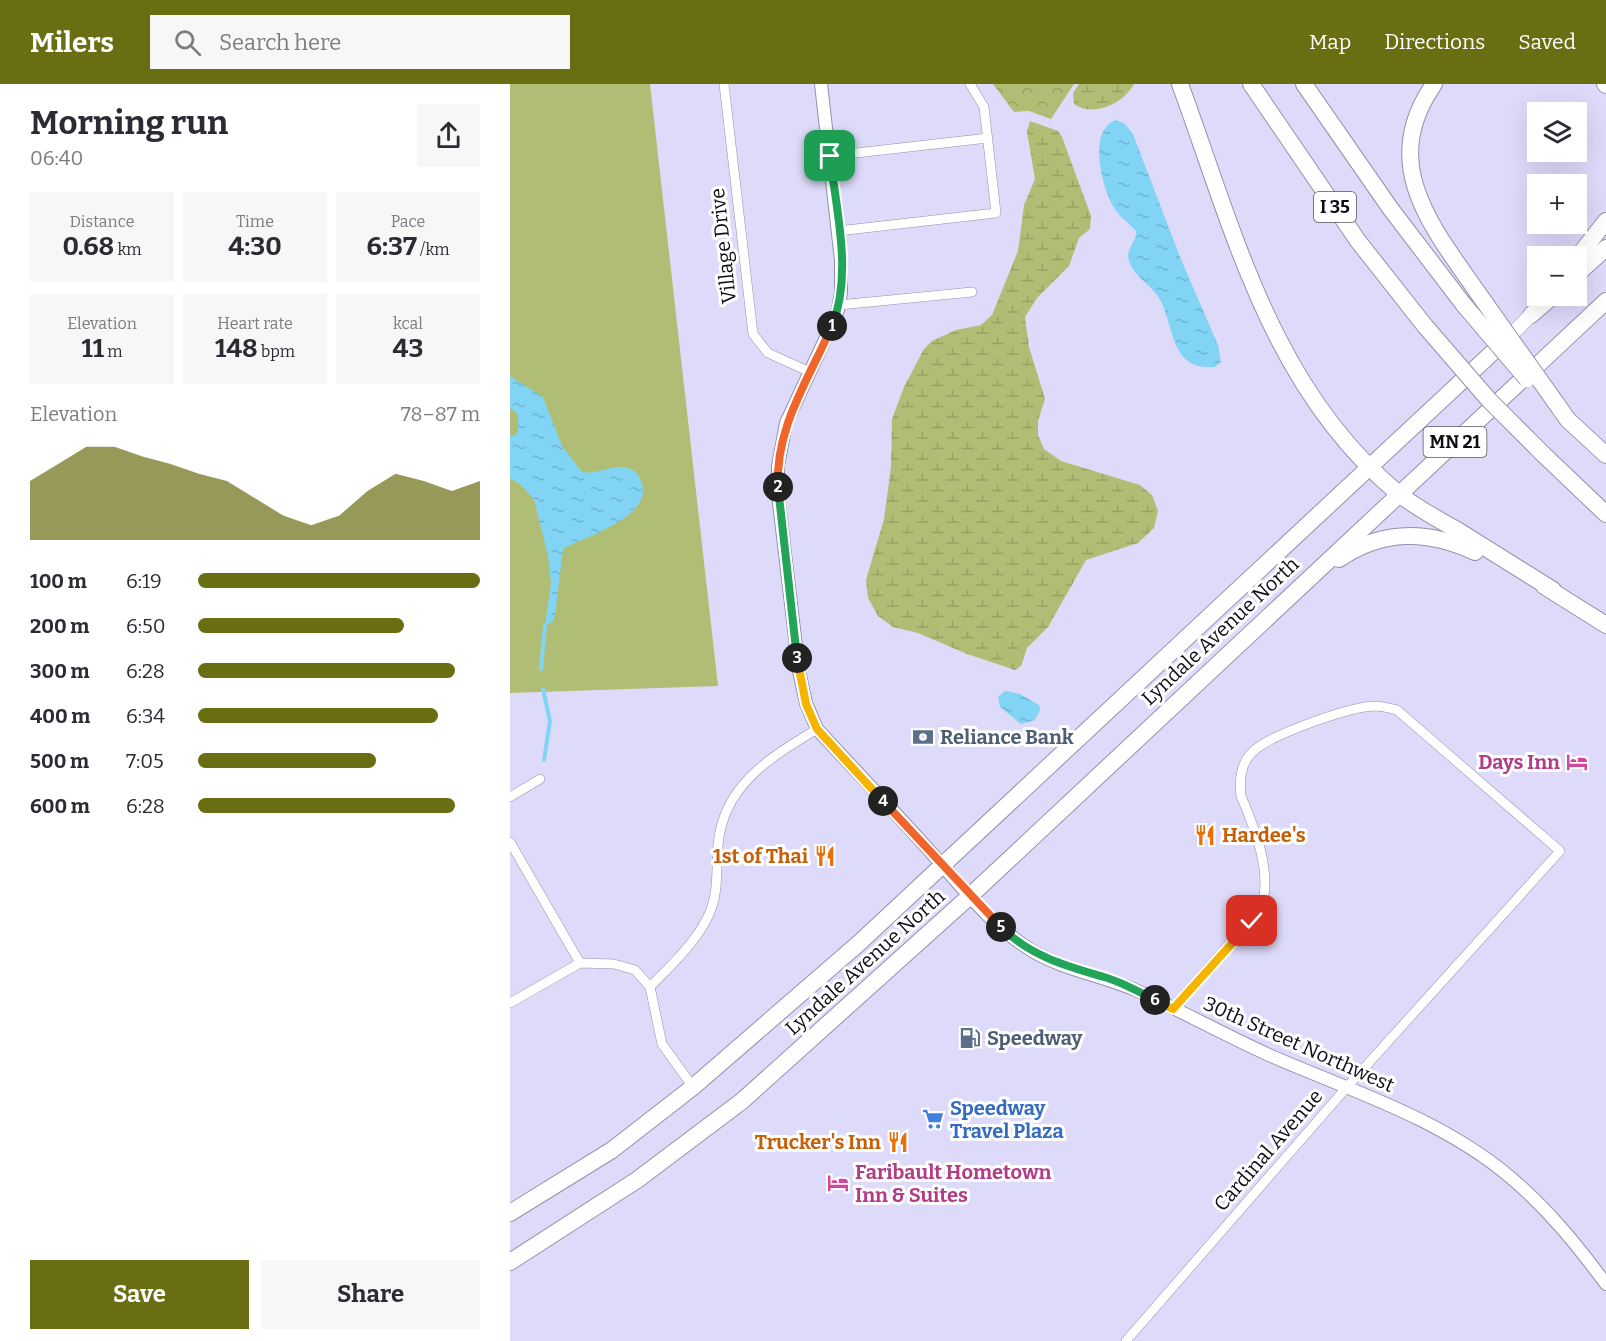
<!DOCTYPE html>
<html lang="en">
<head>
<meta charset="utf-8">
<style>
	body { margin:0; font-family:Bitter,serif; background:#f7f7f7; color:#2b2b33; height:100vh; display:flex; flex-direction:column; font-size:22px; white-space:nowrap }
	* { box-sizing:border-box; margin:0 }
	p { font-size:20px; color:#7c7c81 }
	.icon { flex:none; width:33px; height:33px; fill:none; stroke:currentColor; stroke-width:2; stroke-linecap:round; stroke-linejoin:round }
	.map { position:relative; flex:1; overflow:hidden }
	.sheet { display:flex; flex-direction:column; background:#fff; width:510px }
	.sheet>* { flex:none }
	.tools { position:absolute; left:1017px; top:18px; display:grid; gap:12px }
	.tools a { display:grid; place-items:center; width:60px; height:60px; border-radius:0px; background:#fff; box-shadow:0 6px 24px #0002; font-size:30px }
	.pin { position:absolute; display:grid; place-items:center; width:51px; height:51px; color:#fff; margin:-26px; border-radius:12px; box-shadow:0 3px 9px #0006 }
	.km { position:absolute; width:30px; height:30px; margin:-15px; border-radius:50%; background:#222; color:#fff; font-size:16px; line-height:30px; text-align:center }
	.round { display:grid; place-items:center; flex:none; width:63px; height:63px; border-radius:0px; background:#f7f7f7 }
	.summary { display:flex; align-items:center; justify-content:space-between; height:102px; padding:0 30px }
	h1 { font-size:33px; font-weight:700; line-height:45px }
	.figures { display:grid; grid-template-columns:repeat(3,1fr); gap:9px; height:102px; padding:6px 30px }
	.figures div { display:grid; align-content:center; border-radius:0px; background:#f7f7f7; text-align:center }
	.figures b { font-size:26px; font-weight:700 }
	.figures small { font-size:16px; font-weight:400 }
	.figures p { font-size:16px }
	.chart { height:168px; padding:12px 30px }
	.chart p { display:flex; justify-content:space-between }
	.chart svg { width:100%; height:108px; margin-top:6px; fill:#6a6e12; opacity:.7 }
	.action { display:flex; gap:12px; margin-top:auto; padding:12px 30px }
	.action a { flex:1; height:69px; border-radius:0px; background:#6a6e12; color:#fff; font-size:24px; font-weight:700; line-height:69px; text-align:center }
	.action a+a { background:#f7f7f7; color:#2b2b33 }
	ul { padding:0 30px; list-style:none; font-size:20px }
	li { display:grid; grid-template-columns:96px 72px 1fr; align-items:center; height:45px }
	li i { height:15px; border-radius:8px; background:#6a6e12 }
	header { display:flex; align-items:center; gap:36px; box-sizing:border-box; height:84px; padding:0 30px; background:#6a6e12; color:#fff }
	header strong { font-size:28px }
	nav { display:flex; gap:33px; margin-inline-start:auto; font-size:21px }
	.search { width:420px; height:54px; background:#f7f7f7; display:flex; align-items:center; gap:15px; box-sizing:border-box; padding:0 21px; border-radius:0px; color:#7c7c81; font-size:22px }
	main { display:flex; flex:1; min-height:0 }
	.map>svg:first-child { display:block }
	.grass { fill:#b0be75 }
	.wetland { fill:url(#wetland-marsh) }
	.park { fill:url(#park-crowns) }
	.water { fill:url(#water-ripples) }
	.lines { fill:none; stroke-linecap:round; stroke-linejoin:round }
	.stream { stroke:#81d4f4; stroke-width:4 }
	.street-casing { stroke:#9390ad; stroke-width:10 }
	.secondary-casing { stroke:#9390ad; stroke-width:14 }
	.primary-casing { stroke:#9390ad; stroke-width:15 }
	.highway-casing { stroke:#9390ad; stroke-width:18 }
	.street { stroke:#fff; stroke-width:9 }
	.secondary { stroke:#fff; stroke-width:12 }
	.primary { stroke:#fff; stroke-width:14 }
	.highway { stroke:#fff; stroke-width:16 }
	.highway-bridge-casing { stroke:#9390ad; stroke-width:18; stroke-linecap:butt }
	.highway-bridge { stroke:#fff; stroke-width:16 }
	.split-1-casing { stroke:#fff; stroke-width:12 }
	.split-2-casing { stroke:#fff; stroke-width:12 }
	.split-3-casing { stroke:#fff; stroke-width:12 }
	.split-4-casing { stroke:#fff; stroke-width:12 }
	.split-5-casing { stroke:#fff; stroke-width:12 }
	.split-6-casing { stroke:#fff; stroke-width:12 }
	.split-7-casing { stroke:#fff; stroke-width:12 }
	.split-1 { stroke:#22a559; stroke-width:8 }
	.split-2 { stroke:#f0652b; stroke-width:8 }
	.split-3 { stroke:#22a559; stroke-width:8 }
	.split-4 { stroke:#f5b400; stroke-width:8 }
	.split-5 { stroke:#f0652b; stroke-width:8 }
	.split-6 { stroke:#22a559; stroke-width:8 }
	.split-7 { stroke:#f5b400; stroke-width:8 }
	.labels { text-anchor:middle; stroke-width:6; stroke-linejoin:round; paint-order:stroke }
	.shield { fill:#fff; stroke:#56555c; stroke-width:1.5 }
	.shield-label { font-size:18px; font-weight:bold; fill:#0d0c16 }
	.street-label { font-size:20px; fill:#0d0c16; stroke:#fff }
	.service-label { font-size:20px; font-weight:bold; fill:#4e5e75; stroke:#fff; text-anchor:start }
	.hotel-label { font-size:20px; font-weight:bold; fill:#b23c85; stroke:#fff; text-anchor:end }
	.food-label { font-size:20px; font-weight:bold; fill:#c56008; stroke:#fff; text-anchor:end }
	.shop-label { font-size:20px; font-weight:bold; fill:#366cbe; stroke:#fff; text-anchor:start }
</style>
</head>
<body>
<header>
<strong>Milers</strong>
<div class="search"><svg class="icon" aria-label="search" viewBox="0 0 24 24"><circle cx="10" cy="10" r="6"/><path d="M15 15l6 6"/></svg>Search here</div>
<nav><a>Map</a><a>Directions</a><a>Saved</a></nav>
</header>
<main>
<section class="sheet">
<div class="summary"><div><h1>Morning run</h1><p>06:40</p></div><a class="round"><svg class="icon" aria-label="share" viewBox="0 0 24 24"><path d="M12 15V3M7 8l5-5 5 5M5 13v7h14v-7"/></svg></a></div>
<div class="figures">
<div><p>Distance</p><b>0.68<small> km</small></b></div>
<div><p>Time</p><b>4:30</b></div>
<div><p>Pace</p><b>6:37<small> /km</small></b></div>
</div>
<div class="figures">
<div><p>Elevation</p><b>11<small> m</small></b></div>
<div><p>Heart rate</p><b>148<small> bpm</small></b></div>
<div><p>kcal</p><b>43</b></div>
</div>
<div class="chart"><p><span>Elevation</span>78–87 m</p>
<svg viewBox="0 0 160 44" preserveAspectRatio="none"><path d="M0 44V20L10 13L20 6L30 6L40 10L50 13L60 17L70 20L80 27L90 34L100 38L110 34L120 24L130 17L140 20L150 24L160 20V44z"/></svg>
</div>
<ul>
<li><b>100 m</b>6:19<i style="width:100%"></i></li>
<li><b>200 m</b>6:50<i style="width:73%"></i></li>
<li><b>300 m</b>6:28<i style="width:91%"></i></li>
<li><b>400 m</b>6:34<i style="width:85%"></i></li>
<li><b>500 m</b>7:05<i style="width:63%"></i></li>
<li><b>600 m</b>6:28<i style="width:91%"></i></li>
</ul>
<div class="action"><a>Save</a><a>Share</a></div>
</section>
<div class="map">
<svg width="1096" height="1257" viewBox="0 0 1096 1257">
	<defs>
		<pattern id="wetland-marsh" width="20" height="14" patternUnits="userSpaceOnUse" patternTransform="scale(1.5)"><rect width="20" height="14" fill="#b0be75"/><path d="M1 5h8M5 5V1M11 12h8M15 12V8" fill="none" stroke="#96a264"/></pattern>
		<pattern id="park-crowns" width="20" height="18" patternUnits="userSpaceOnUse" patternTransform="scale(1.5)"><rect width="20" height="18" fill="#b0be75"/><path d="M2 6a3 3 0 1 1 6 0M12 15a3 3 0 1 1 6 0" fill="none" stroke="#96a264"/></pattern>
		<pattern id="water-ripples" width="26" height="14" patternUnits="userSpaceOnUse" patternTransform="scale(1.5)"><rect width="26" height="14" fill="#81d4f4"/><path d="M2 4q2-2 4 0t4 0M15 11q2-2 4 0t4 0" fill="none" stroke="#6eb5d0"/></pattern>
	</defs>
	<rect width="100%" height="100%" fill="#dedbfa"/>
	<polygon class="grass" points="0,0 140,0 208,602 0,609"/>
	<g class="wetland">
		<path d="M 569,0 L 624,0 C 614,19 584,34 564,20 L 563,9 Z"/>
		<polygon points="520,37 548,47 552,53 581,132 580,145 569,154 559,182 527,214 515,233 519,263 535,315 528,337 528,351 534,365 551,377 630,401 642,411 648,427 644,444 628,459 576,476 538,543 517,564 511,582 505,586 457,570 408,549 383,543 368,532 358,514 356,496 374,435 381,383 382,335 394,303 414,265 422,257 446,246 471,241 482,231 508,167 514,121 525,95 517,48"/>
	</g>
	<polygon class="park" points="483,0 564,0 541,35 519,27 504,28"/>
	<g class="water">
		<path d="M 606,36 L 615,40 L 623,50 L 670,173 L 708,261 L 711,278 L 705,283 C 659,287 665,241 649,214 C 641,201 623,191 619,177 C 615,165 627,158 626,147 C 618,138 608,132 603,122 C 592,103 577,46 606,36 Z"/>
		<path d="M 0,292 L 33,313 L 52,362 L 72,388 C 88,391 102,380 117,384 C 125,385 130,392 132,400 C 142,433 74,453 53,465 L 45,531 L 43,537 L 35,542 L 41,499 L 38,472 L 24,415 L 11,401 L 0,394 L 0,352 L 5,352 L 8,348 L 8,330 L 0,324 Z"/>
		<polygon points="495,607 510,610 529,621 530,626 525,636 511,640 490,623 488,613"/>
	</g>
	<g class="lines">
		<g class="stream">
			<polyline points="31,585 35,542"/>
			<polyline points="33,605 40,637 34,676"/>
		</g>
		<defs>
			<g id="street">
				<polyline points="214,0 243,250 258,269 300,288"/>
				<polyline points="320,72 478,54"/>
				<polyline points="328,147 486,129 474,23 460,0"/>
				<polyline points="329,221 462,208"/>
				<polyline points="0,713 30,695"/>
				<polyline points="0,758 70,879"/>
				<path d="M 140,903 C 161,881 188,857 200,828 C 209,806 206,784 208,761 C 213,701 261,673 307,645"/>
				<polyline points="0,919 70,879 104,880 125,886 140,903 152,960 183,1003"/>
				<path d="M 616,1257 L 837,1003 L 1050,767 L 887,626 C 879,624 872,622 864,622 C 839,623 766,649 746,665 C 731,676 729,695 731,712 C 745,745 763,789 751,824 L 662,925"/>
			</g>
			<path id="secondary" d="M 311,0 L 331,176 L 331,208 L 328,226 L 320,245 L 276,339 L 268,382 L 268,411 L 289,587 L 296,619 L 307,645 C 344,685 381,724 418,765 C 450,801 482,843 524,868 C 557,887 595,892 630,908 C 673,928 715,951 759,971 C 841,1007 930,1034 1000,1093 C 1038,1125 1067,1161 1096,1200"/>
			<polyline id="primary" points="993,259 1021,231"/>
			<g id="highway">
				<path d="M 670,0 C 724,147 762,306 889,410 C 907,424 927,435 947,446 C 979,466 1011,486 1043,506"/>
				<polyline points="741,0 848,157 915,242"/>
				<polyline points="794,0 880,124 954,221"/>
				<path d="M 924,0 C 868,80 922,143 968,209"/>
				<polyline points="1095,0 1096,1"/>
				<polyline points="1066,175 1096,137"/>
				<polyline points="1066,191 1096,164"/>
				<polyline points="1021,231 1043,212"/>
				<polyline points="1058,336 1096,371"/>
				<polyline points="1033,370 1096,430"/>
				<path d="M 829,475 C 873,445 918,446 965,468"/>
				<polyline points="1034,502 1096,541"/>
				<polyline points="0,1129 102,1066 183,1003 348,860 983,268"/>
				<polyline points="0,1178 127,1096 232,1017 460,812 1096,217"/>
			</g>
		</defs>
		<use href="#street" class="street-casing"/>
		<use href="#secondary" class="secondary-casing"/>
		<use href="#primary" class="primary-casing"/>
		<use href="#highway" class="highway-casing"/>
		<use href="#street" class="street"/>
		<use href="#secondary" class="secondary"/>
		<use href="#primary" class="primary"/>
		<use href="#highway" class="highway"/>
		<defs>
			<g id="highway-bridge">
				<polyline points="968,209 1058,336"/>
				<polyline points="954,221 1017,295"/>
				<polyline points="915,242 979,316 1033,370"/>
			</g>
		</defs>
		<use href="#highway-bridge" class="highway-bridge-casing"/>
		<use href="#highway-bridge" class="highway-bridge"/>
	</g>
	<g class="lines">
		<defs>
			<path id="split-1" d="M 320,72 C 326,126 343,190 322,242"/>
			<path id="split-2" d="M 268,403 C 265,343 299,295 322,242"/>
			<polyline id="split-3" points="268,403 287,574"/>
			<polyline id="split-4" points="287,574 296,620 307,645 373,717"/>
			<polyline id="split-5" points="373,717 491,843"/>
			<path id="split-6" d="M 491,843 C 520,872 556,882 594,893 C 612,898 629,908 645,916"/>
			<polyline id="split-7" points="645,916 663,925 742,837"/>
		</defs>
		<use href="#split-1" class="split-1-casing"/>
		<use href="#split-2" class="split-2-casing"/>
		<use href="#split-3" class="split-3-casing"/>
		<use href="#split-4" class="split-4-casing"/>
		<use href="#split-5" class="split-5-casing"/>
		<use href="#split-6" class="split-6-casing"/>
		<use href="#split-7" class="split-7-casing"/>
		<use href="#split-1" class="split-1"/>
		<use href="#split-2" class="split-2"/>
		<use href="#split-3" class="split-3"/>
		<use href="#split-4" class="split-4"/>
		<use href="#split-5" class="split-5"/>
		<use href="#split-6" class="split-6"/>
		<use href="#split-7" class="split-7"/>
	</g>
	<defs>
		<symbol id="bank-bare" viewBox="-9 -9 18 18"><path d="M-6-4H6V4H-6ZM0-2.3a2.3 2.3 0 1 0 0 4.6a2.3 2.3 0 1 0 0-4.6Z" fill="#5c6f8a" stroke="#fff" stroke-width="2.5" paint-order="stroke"/></symbol>
		<symbol id="hotel-bare" viewBox="-9 -9 18 18"><path d="M-6-4.5h1.5V1H6V5H4.5V3h-9V5H-6ZM-4 0a1.8 1.8 0 1 1 3.6 0ZM.5 0V-2.5h3Q6-2.5 6 0Z" fill="#d1479c" stroke="#fff" stroke-width="2.5" paint-order="stroke"/></symbol>
		<symbol id="restaurant-bare" viewBox="-9 -9 18 18"><path d="M-5-6h1v4h1v-4h1v4h1v-4h1v5L-1.5 .5V6h-2V.5L-5-1ZM5-6V6H3V1.5H1.5Q1.5-4 5-6Z" fill="#e8710a" stroke="#fff" stroke-width="2.5" paint-order="stroke"/></symbol>
		<symbol id="fuel-bare" viewBox="-9 -9 18 18"><path d="M-5.5-6h7V0h2V4h1.3V-2.5L3-4.5l.8-.8L6-3V5H2.5V1h-1V6h-7ZM-4.2-4.7v3.2H.2V-4.7Z" fill="#5c6f8a" stroke="#fff" stroke-width="2.5" paint-order="stroke"/></symbol>
		<symbol id="supermarket-bare" viewBox="-9 -9 18 18"><path d="M-6-5.5h2.5l.6 2H6L4.5 2H-2.5L-4.4-4H-6ZM-1.5 3.2a1.3 1.3 0 1 0 .1 0ZM3 3.2a1.3 1.3 0 1 0 .1 0Z" fill="#3f7fe0" stroke="#fff" stroke-width="2.5" paint-order="stroke"/></symbol>
	</defs>
	<g fill-rule="evenodd">
		<use href="#bank-bare" x="398" y="638" width="30" height="30"/>
		<use href="#hotel-bare" x="1052" y="663" width="30" height="30"/>
		<use href="#restaurant-bare" x="680" y="736" width="30" height="30"/>
		<use href="#restaurant-bare" x="300" y="757" width="30" height="30"/>
		<use href="#fuel-bare" x="445" y="939" width="30" height="30"/>
		<use href="#supermarket-bare" x="408" y="1020" width="30" height="30"/>
		<use href="#restaurant-bare" x="373" y="1043" width="30" height="30"/>
		<use href="#hotel-bare" x="313" y="1084" width="30" height="30"/>
	</g>
	<g class="labels">
		<g class="shield">
			<rect x="804" y="108" width="42" height="30" rx="4.5"/>
			<rect x="913.5" y="343" width="63" height="30" rx="4.5"/>
		</g>
		<g class="shield-label">
			<text x="825" y="129">I 35</text>
			<text x="945" y="364">MN 21</text>
		</g>
		<g class="street-label">
			<text transform="translate(213 162) rotate(-96)" y="7">Village Drive</text>
			<text transform="translate(710 547) rotate(-43)" y="7">Lyndale Avenue North</text>
			<text transform="translate(355 878) rotate(-42)" y="7">Lyndale Avenue North</text>
			<text transform="translate(789 960) rotate(24)" y="7">30th Street Northwest</text>
			<text transform="translate(758 1066) rotate(-49)" y="7">Cardinal Avenue</text>
		</g>
		<g class="service-label">
			<text x="430" y="660">Reliance Bank</text>
			<text x="477" y="961">Speedway</text>
		</g>
		<g class="hotel-label">
			<text x="1050" y="685">Days Inn</text>
			<text x="345" y="1095" text-anchor="start">Faribault Hometown<tspan x="345" dy="23">Inn &amp; Suites</tspan></text>
		</g>
		<g class="food-label">
			<text x="712" y="758" text-anchor="start">Hardee's</text>
			<text x="298" y="779">1st of Thai</text>
			<text x="371" y="1065">Trucker's Inn</text>
		</g>
		<g class="shop-label">
			<text x="440" y="1031">Speedway<tspan x="440" dy="23">Travel Plaza</tspan></text>
		</g>
	</g>
</svg>
<div class="tools">
<a><svg class="icon" aria-label="layers" viewBox="0 0 24 24"><path d="M12 4l9 5-9 5-9-5zM3 14l9 5 9-5"/></svg></a>
<a>+</a>
<a>−</a>
</div>
<div class="pin" style="left:320px;top:72px;background:#1e9e55"><svg class="icon" aria-label="arrive" viewBox="0 0 24 24"><path d="M6 21V4h12l-3 4 3 4H6"/></svg></div>
<div class="pin" style="left:742px;top:837px;background:#d93025"><svg class="icon" aria-label="check" viewBox="0 0 24 24"><path d="M5 12l5 5 9-10"/></svg></div>
<b class="km" style="left:322px;top:242px">1</b>
<b class="km" style="left:268px;top:403px">2</b>
<b class="km" style="left:287px;top:574px">3</b>
<b class="km" style="left:373px;top:717px">4</b>
<b class="km" style="left:491px;top:843px">5</b>
<b class="km" style="left:645px;top:916px">6</b>
</div>
</main>
</body>
</html>
